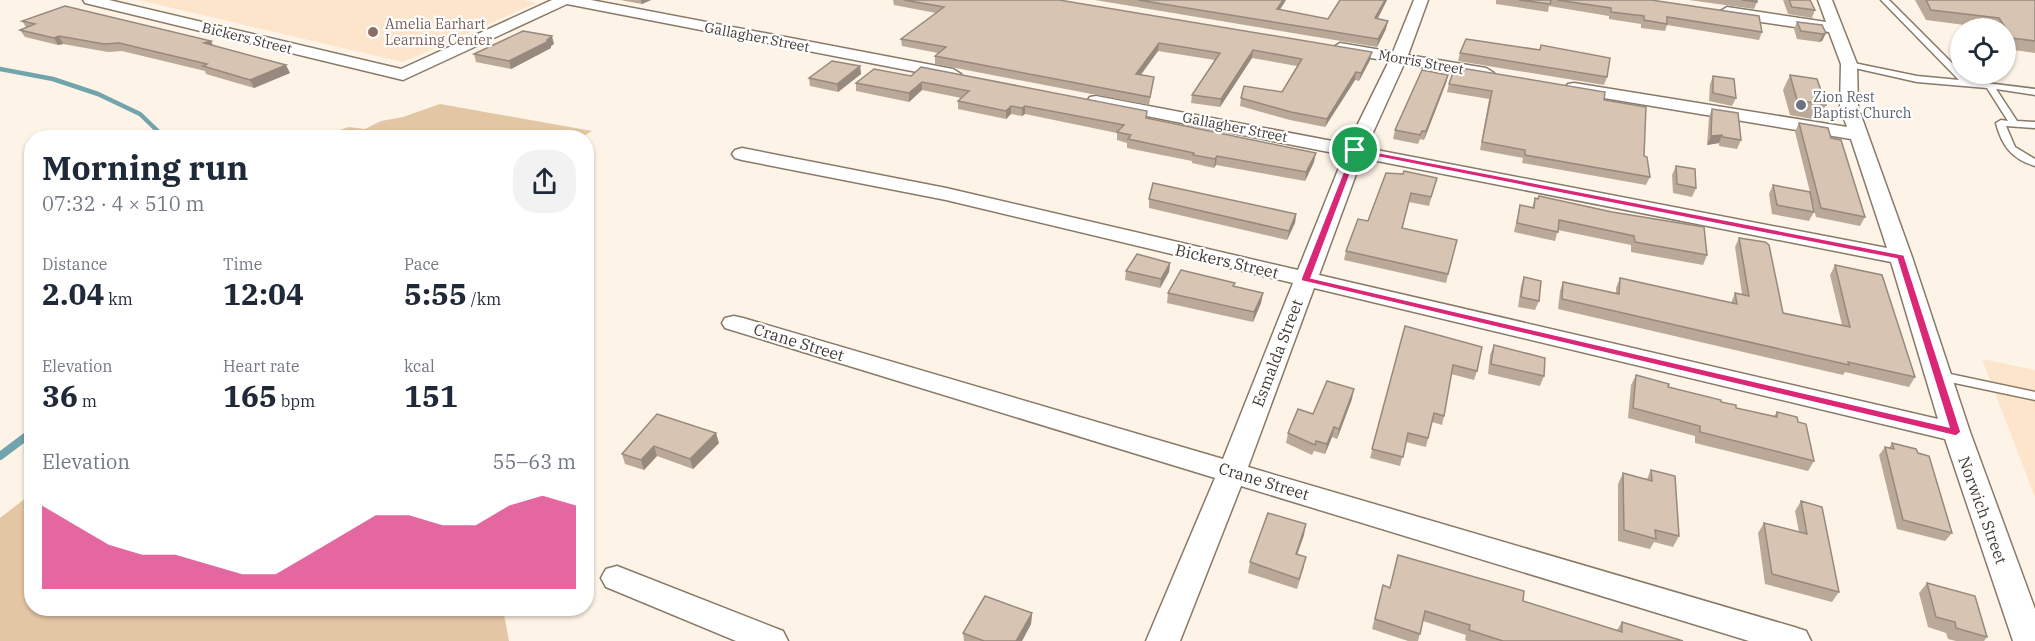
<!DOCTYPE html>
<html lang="en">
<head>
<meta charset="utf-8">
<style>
	body { margin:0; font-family:"IBM Plex Serif",serif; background:#f2f2f3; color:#1f2937; height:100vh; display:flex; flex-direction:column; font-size:22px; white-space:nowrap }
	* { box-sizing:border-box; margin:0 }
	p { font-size:20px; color:#747a83 }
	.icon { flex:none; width:33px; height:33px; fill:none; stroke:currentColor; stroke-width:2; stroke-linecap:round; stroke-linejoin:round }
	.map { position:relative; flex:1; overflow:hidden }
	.details { position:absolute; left:24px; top:130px; width:570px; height:486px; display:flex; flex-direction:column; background:#fff; border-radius:24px; box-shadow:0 2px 4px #0004 }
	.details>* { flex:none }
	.fabs { position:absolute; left:1950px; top:18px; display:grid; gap:12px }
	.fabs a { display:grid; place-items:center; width:66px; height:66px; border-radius:50%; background:#fff; box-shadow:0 2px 4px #0004; font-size:30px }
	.pin { position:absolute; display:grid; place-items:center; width:51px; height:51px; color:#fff; margin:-26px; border:3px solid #fff; border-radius:50%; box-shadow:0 2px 6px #0007 }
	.round { display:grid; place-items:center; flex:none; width:63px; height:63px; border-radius:24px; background:#f2f2f3 }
	.headline { display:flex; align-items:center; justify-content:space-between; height:102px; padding:0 18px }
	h1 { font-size:33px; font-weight:800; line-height:45px }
	.stats { display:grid; grid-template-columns:repeat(3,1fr); gap:9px; height:102px; padding:6px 18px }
	.stats div { display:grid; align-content:center }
	.stats b { font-size:30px; font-weight:800 }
	.stats small { font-size:16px; font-weight:400 }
	.stats p { font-size:16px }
	.chart { height:168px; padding:12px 18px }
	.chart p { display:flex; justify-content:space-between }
	.chart svg { width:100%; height:108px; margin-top:6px; fill:#db2777; opacity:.7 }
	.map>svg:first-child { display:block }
	.built { fill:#fce5ca }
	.green { fill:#e3c6a4 }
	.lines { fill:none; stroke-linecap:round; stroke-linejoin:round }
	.stream-far1 { stroke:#71a4ac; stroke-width:4.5 }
	.stream { stroke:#71a4ac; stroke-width:8 }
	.service-casing { stroke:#897967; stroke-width:3 }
	.minor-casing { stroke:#897967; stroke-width:3 }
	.service { fill:#fff; fill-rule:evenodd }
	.minor { fill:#fff; fill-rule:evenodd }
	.wall { fill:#baa999 }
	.shaded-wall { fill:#97897d }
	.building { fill:#d8c4b2; stroke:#97897d; stroke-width:1.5 }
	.route { fill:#db2777; stroke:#fff; stroke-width:1.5; fill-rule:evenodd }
	.education-dot { fill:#8d6e63; stroke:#fff; stroke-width:2 }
	.worship-dot { fill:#6b7280; stroke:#fff; stroke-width:2 }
	.labels { text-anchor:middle; stroke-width:4.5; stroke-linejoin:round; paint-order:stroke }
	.far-education-label { font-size:14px; fill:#785e54; stroke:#fff; text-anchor:start }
	.far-street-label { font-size:14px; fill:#403a32; stroke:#fff }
	.far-worship-label { font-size:14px; fill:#5b616d; stroke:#fff; text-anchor:start }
	.street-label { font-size:16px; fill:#403a32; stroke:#fff }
</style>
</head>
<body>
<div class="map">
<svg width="2035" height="641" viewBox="0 0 2035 641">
	<rect width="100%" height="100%" fill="#fdf3e6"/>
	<g class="built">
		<polygon points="138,0 524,0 536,3 403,62"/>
		<polygon points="1982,359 2035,370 2035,497"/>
	</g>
	<g class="green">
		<polygon points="440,104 592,131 580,138 314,138 349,127 365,129 381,121 403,117"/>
		<polygon points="31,494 32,609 503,609 509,641 0,641 0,518"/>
	</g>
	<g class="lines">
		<polyline class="stream-far1" points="0,69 53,79 98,94 140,114 165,138"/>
		<polyline class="stream" points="0,456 32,432"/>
		<defs>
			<g id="service">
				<path d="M 1881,0 L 1889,0 L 1970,81 L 2035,89 L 2035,95 L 1996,89 L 2017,121 L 2035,122 L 2035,128 L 2006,126 L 2015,147 L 2035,159 L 2035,166 C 2012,159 2002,146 1996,123 L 2001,120 L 2008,121 L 1987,88 L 1917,82 L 1846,66 L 1845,64 L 1849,62 L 1917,76 L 1959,80 Z"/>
				<polygon points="1936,371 2035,392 2035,400 1931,378 1930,375 1931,372"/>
			</g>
			<g id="minor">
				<polygon points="83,0 109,0 401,69 552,0 591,0 953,69 961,74 953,79 567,4 403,80 85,3"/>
				<path d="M 1414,0 L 1428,0 L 1408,55 L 1486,68 L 1494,73 L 1486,78 L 1404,64 L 1366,148 L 1887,248 L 1851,139 L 1574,93 L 1568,92 L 1565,88 L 1568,84 L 1574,83 L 1847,127 L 1840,107 L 1841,64 L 1829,32 L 1727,17 L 1719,12 L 1727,7 L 1826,22 L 1818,0 L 1832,0 L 1857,64 L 1858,107 L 1912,257 L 1970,432 L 2035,609 L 2035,641 L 2013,641 L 1945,439 L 1314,288 L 1248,467 L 1794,627 L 1806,631 L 1811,641 L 1749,641 L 1241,486 L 1180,641 L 1146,641 L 1215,478 L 725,328 L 722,323 L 725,318 L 734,316 L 743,318 L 1223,459 L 1293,283 L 946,200 L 742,160 L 735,158 L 732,154 L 735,150 L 742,148 L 946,188 L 1298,270 L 1344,155 L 1096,106 L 1090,105 L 1087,101 L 1090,97 L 1096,96 L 1348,144 L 1389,61 L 1340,53 L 1332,48 L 1340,43 L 1393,52 ZM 1362,158 L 1891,262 L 1938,419 L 1319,275 Z"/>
				<polygon points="617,566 783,631 788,641 736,641 606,587 601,578 606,569"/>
			</g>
		</defs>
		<use href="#service" class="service-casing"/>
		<use href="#minor" class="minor-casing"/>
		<use href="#service" class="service"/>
		<use href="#minor" class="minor"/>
	</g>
	<g class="wall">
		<polygon points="620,0 651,0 642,4"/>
		<polygon points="893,0 1059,0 1370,60 1359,81 1355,80 1325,127 1290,120 1240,106 1241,98 1282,92 1297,66 1252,58 1220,107 1191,103 1192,95 1215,60 1158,51 1141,75 1154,77 1149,105 935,64 935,56 938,53 902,46 901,39 936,13 894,5"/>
		<polygon points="1095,0 1286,0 1280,10 1328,19 1340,0 1387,0 1377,19 1386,29 1377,47"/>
		<polygon points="1496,0 1651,0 1762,32 1759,40 1667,25 1665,31 1641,28 1641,24 1609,19 1609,16 1549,6 1548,12 1496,4"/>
		<polygon points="1689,0 1757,0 1757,2 1754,9"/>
		<polygon points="1783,0 1810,0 1815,10 1812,18 1788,14"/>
		<polygon points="1915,0 2035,0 2035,53 2006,49 2006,28 1988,28 1926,20"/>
		<polygon points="22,21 211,41 213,46 290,73 254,88 206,74 205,71 122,51 108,52 63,44 58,45 25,37 20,30 26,27"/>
		<polygon points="1797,22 1826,33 1822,41 1819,42 1797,39 1794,29"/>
		<polygon points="554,44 551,46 551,48 511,69 476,62 474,54"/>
		<polygon points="1460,53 1607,77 1604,85 1458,61"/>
		<polygon points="860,66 861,74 838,92 810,86 809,78"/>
		<polygon points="1448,75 1446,83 1424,140 1420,139 1418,144 1393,139 1395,130"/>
		<polygon points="1790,75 1826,105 1818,120 1790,115 1783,90"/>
		<polygon points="911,76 1147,111 1147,118 1314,162 1305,181 1216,165 1214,168 1192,163 1192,161 1127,148 1127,143 1117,140 1117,133 1025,114 1022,116 1011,114 1006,119 958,109 958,101 961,98 922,90 909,102 856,91 856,83"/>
		<polygon points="1713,76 1736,98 1732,106 1709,101 1710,84"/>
		<polygon points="1449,84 1604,100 1644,156 1650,177 1646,185 1522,163 1523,158 1480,150 1489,99 1447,92"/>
		<polygon points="1712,109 1741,140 1737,149 1719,146 1719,143 1707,145 1709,117"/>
		<polygon points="1799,123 1831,138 1865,217 1860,226 1816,217 1810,193 1814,212 1809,221 1772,214 1769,194 1773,185 1810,192 1795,132"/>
		<polygon points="1676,166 1696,188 1692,197 1673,193 1672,175"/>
		<polygon points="1437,178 1429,206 1409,202 1402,228 1457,240 1446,283 1344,260 1346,251 1368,221"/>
		<polygon points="1535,198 1707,255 1703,265 1631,252 1631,245 1558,230 1555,241 1514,232 1520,205 1532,208"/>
		<polygon points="1149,199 1296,214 1295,223 1287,240 1149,208"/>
		<polygon points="1739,238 1783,313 1842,325 1830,275 1835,265 1915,377 1909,387 1845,372 1843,375 1558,309 1560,291 1563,282 1616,293 1616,288 1620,278 1731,303 1735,293 1742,294 1735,247"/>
		<polygon points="1170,263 1169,272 1160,288 1125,280 1126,271"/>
		<polygon points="1524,277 1539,301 1535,310 1518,307 1521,286"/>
		<polygon points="1235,283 1234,286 1263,293 1261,303 1253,322 1167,303 1168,293"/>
		<polygon points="1405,326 1477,371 1474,380 1451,374 1444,416 1442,425 1432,422 1426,447 1406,442 1400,466 1370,458"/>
		<polygon points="1494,345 1544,376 1540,386 1488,374 1490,355"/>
		<polygon points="1636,375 1668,387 1721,402 1736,408 1774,416 1777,412 1798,422 1814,461 1808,471 1695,443 1695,436 1628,418 1631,385"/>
		<polygon points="1352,399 1337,439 1332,437 1325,454 1314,451 1312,455 1286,443 1288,433 1313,414"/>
		<polygon points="657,414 719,443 693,469 657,456 644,470 625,464 622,454"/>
		<polygon points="1892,443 1918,453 1952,533 1945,541 1897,529 1879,455 1885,447 1889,448"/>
		<polygon points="1651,470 1679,536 1673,547 1654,542 1650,549 1618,541 1618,484 1623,473 1647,479"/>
		<polygon points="1801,501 1839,592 1832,602 1765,584 1758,533 1764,523 1799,532 1795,511"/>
		<polygon points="1304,535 1297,554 1304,567 1297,589 1248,573 1250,562"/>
		<polygon points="1398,555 1523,601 1617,630 1622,622 1683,641 1467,641 1465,640 1466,635 1423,621 1418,641 1408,641 1372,629 1383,585 1390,587"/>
		<polygon points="1927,583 1987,637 1984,641 1956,641 1948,639 1946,633 1928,627 1919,593"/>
		<polygon points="1032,613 1031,624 1022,641 964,641 963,633"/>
	</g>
	<g class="shaded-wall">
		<polygon points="641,0 651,0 642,4"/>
		<polygon points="1283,0 1286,0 1275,16 1277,9"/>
		<polygon points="1385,0 1387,0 1374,26 1375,18"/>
		<polygon points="1388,21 1386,29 1377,47 1378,39"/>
		<polygon points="1826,33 1822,41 1819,42 1823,34"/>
		<polygon points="59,36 63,44 58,45 54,38"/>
		<polygon points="552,36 554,44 551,46 551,48 511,69 509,61 547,40"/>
		<polygon points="211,41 214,48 204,43"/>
		<polygon points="1159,43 1158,51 1135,82 1136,74"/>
		<polygon points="1253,50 1252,58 1220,107 1221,99"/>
		<polygon points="1372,52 1370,60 1359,81 1361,73"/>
		<polygon points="286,65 290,73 254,88 250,80"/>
		<polygon points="860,66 861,74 838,92 837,84"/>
		<polygon points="1356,72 1355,80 1325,127 1327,119"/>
		<polygon points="1448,75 1446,83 1424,140 1426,131"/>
		<polygon points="922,82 922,90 909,102 909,93"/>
		<polygon points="1011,106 1011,114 1006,119 1006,111"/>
		<polygon points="1025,106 1025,114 1022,116 1022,108"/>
		<polygon points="1722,135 1719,143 1707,145 1711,136"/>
		<polygon points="1316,153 1314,162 1305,181 1306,172"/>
		<polygon points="1217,156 1216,165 1214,168 1215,159"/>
		<polygon points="1296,214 1295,223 1287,240 1289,231"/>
		<polygon points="1170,263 1169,272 1160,288 1161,279"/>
		<polygon points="1263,293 1261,303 1253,322 1254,312"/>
		<polygon points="1354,389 1352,399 1337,439 1339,429"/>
		<polygon points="1334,427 1332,437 1325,454 1327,444"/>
		<polygon points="716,433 719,443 693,469 690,459"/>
		<polygon points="654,446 657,456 644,470 641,460"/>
		<polygon points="1306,524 1304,535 1294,564 1296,554"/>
		<polygon points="1032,613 1031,624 1022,641 1016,641"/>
	</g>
	<g class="building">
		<polygon points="904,0 1059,0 1372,52 1361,73 1356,72 1327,119 1291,112 1241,98 1244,86 1282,92 1302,59 1253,50 1221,99 1192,95 1220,53 1159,43 1136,74 1154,77 1150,97 935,56 946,47 901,39 944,7"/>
		<polygon points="1138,0 1283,0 1277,9 1328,19 1340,0 1385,0 1375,18 1388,21 1378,39"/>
		<polygon points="1519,0 1551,0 1550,4"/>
		<polygon points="1557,0 1651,0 1759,16 1762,32 1667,17 1667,24 1644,20 1644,16 1611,12 1611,8"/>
		<polygon points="1742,0 1757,0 1757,2"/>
		<polygon points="1789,0 1810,0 1815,10 1792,7"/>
		<polygon points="1926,0 2035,0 2035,41 2012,38 1999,18 1931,10"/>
		<polygon points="65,6 211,41 204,43 286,65 250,80 203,66 207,64 119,43 104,44 59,36 54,38 20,30 35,24 22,21"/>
		<polygon points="1797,22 1822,25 1826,33 1823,34 1801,31"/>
		<polygon points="523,31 552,36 547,40 549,41 509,61 474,54"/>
		<polygon points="1466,39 1540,50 1541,45 1610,58 1607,77 1460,53"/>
		<polygon points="832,61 860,66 837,84 809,78"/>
		<polygon points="921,67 1147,111 1146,118 1316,153 1306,172 1217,156 1215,159 1193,155 1194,153 1128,139 1131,135 1117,132 1124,125 1025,106 1022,108 1011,106 1006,111 958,101 969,91 922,82 909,93 856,83 874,69 911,76"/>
		<polygon points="1455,67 1605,92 1604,100 1646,107 1644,156 1647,157 1650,177 1525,155 1525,150 1482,142 1492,91 1449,84"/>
		<polygon points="1422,70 1448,75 1426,131 1422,131 1420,135 1395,130"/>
		<polygon points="1790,75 1817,79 1826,105 1797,100"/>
		<polygon points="1713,76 1734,79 1736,98 1713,93"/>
		<polygon points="1712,109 1738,113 1741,140 1723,137 1722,135 1711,136"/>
		<polygon points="1799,123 1828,128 1831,138 1841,140 1865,217 1821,208"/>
		<polygon points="1676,166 1695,169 1696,188 1677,184"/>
		<polygon points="1404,171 1437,178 1431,197 1411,193 1402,228 1457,240 1448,274 1346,251 1358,219 1368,221 1386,173 1403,174"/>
		<polygon points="1153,183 1296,214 1289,231 1149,199"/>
		<polygon points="1773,185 1810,192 1814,212 1777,205"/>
		<polygon points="1539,196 1612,212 1704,227 1707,255 1635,242 1634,236 1559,220 1558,232 1517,223 1520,205 1534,208 1535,198 1538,199"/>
		<polygon points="1739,238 1765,242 1769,245 1783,313 1850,327 1835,265 1882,275 1915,377 1848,362 1849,365 1562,299 1563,282 1619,294 1620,278 1737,304 1735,293 1749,296"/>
		<polygon points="1137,254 1170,263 1161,279 1126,271"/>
		<polygon points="1181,270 1235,283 1233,286 1263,293 1254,312 1168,293"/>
		<polygon points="1524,277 1541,281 1539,301 1521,297"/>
		<polygon points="1405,326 1482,347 1477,371 1453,365 1444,416 1434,413 1428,438 1408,433 1403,457 1372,449"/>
		<polygon points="1494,345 1545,358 1544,376 1491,364"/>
		<polygon points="1636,375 1669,384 1668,387 1721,400 1721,402 1736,405 1736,408 1777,417 1777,412 1797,417 1798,422 1806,424 1814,461 1700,432 1700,426 1633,408"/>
		<polygon points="1327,381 1354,389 1339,429 1334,427 1327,444 1316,441 1315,445 1288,433 1298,409 1313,414"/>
		<polygon points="657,414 716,433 690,459 654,446 641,460 622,454"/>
		<polygon points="1892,443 1916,449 1918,453 1929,456 1952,533 1903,520 1885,447 1894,449"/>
		<polygon points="1651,470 1675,476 1679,536 1655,530 1656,539 1624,530 1623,473 1652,481"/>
		<polygon points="1801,501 1822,507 1839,592 1772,574 1764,523 1807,534"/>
		<polygon points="1268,513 1306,524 1296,554 1306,557 1299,579 1250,562"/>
		<polygon points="1398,555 1524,591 1523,601 1622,632 1622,622 1683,641 1503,641 1469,630 1470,625 1425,611 1420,634 1375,619 1383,585 1390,588"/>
		<polygon points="1927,583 1975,596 1987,637 1956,628 1955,622 1936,617"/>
		<polygon points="985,596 1032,613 1016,641 984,641 963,633"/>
	</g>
	<path class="route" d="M 1355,148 L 1904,255 L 1961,432 L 1956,436 L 1302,281 L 1301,279 L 1352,150 ZM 1358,153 L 1897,259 L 1949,427 L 1311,278 Z"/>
	<circle class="education-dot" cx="373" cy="32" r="6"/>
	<circle class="worship-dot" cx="1801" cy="105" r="6"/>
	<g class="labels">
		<g class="far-education-label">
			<text x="385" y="29">Amelia Earhart<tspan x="385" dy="16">Learning Center</tspan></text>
		</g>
		<g class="far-street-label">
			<text transform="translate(757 37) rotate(11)" y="5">Gallagher Street</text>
			<text transform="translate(247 38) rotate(14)" y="5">Bickers Street</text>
			<text transform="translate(1421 62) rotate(10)" y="5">Morris Street</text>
			<text transform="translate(1235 127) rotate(11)" y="5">Gallagher Street</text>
		</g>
		<g class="far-worship-label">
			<text x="1813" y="102">Zion Rest<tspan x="1813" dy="16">Baptist Church</tspan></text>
		</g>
		<g class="street-label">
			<text transform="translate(1227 261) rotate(13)" y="6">Bickers Street</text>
			<text transform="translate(799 342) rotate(17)" y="6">Crane Street</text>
			<text transform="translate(1277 353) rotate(-69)" y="6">Esmalda Street</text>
			<text transform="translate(1264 481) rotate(17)" y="6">Crane Street</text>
			<text transform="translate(1983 510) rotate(70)" y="6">Norwich Street</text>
		</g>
	</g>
</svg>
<div class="fabs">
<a><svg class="icon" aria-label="locate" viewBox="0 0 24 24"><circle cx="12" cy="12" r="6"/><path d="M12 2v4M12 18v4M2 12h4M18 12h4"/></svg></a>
</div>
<div class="pin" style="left:1355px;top:150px;background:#1e9e55"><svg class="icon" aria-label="arrive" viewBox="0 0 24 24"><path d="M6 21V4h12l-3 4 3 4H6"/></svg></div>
<section class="details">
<div class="headline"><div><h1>Morning run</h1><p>07:32 · 4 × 510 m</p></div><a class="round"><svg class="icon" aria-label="share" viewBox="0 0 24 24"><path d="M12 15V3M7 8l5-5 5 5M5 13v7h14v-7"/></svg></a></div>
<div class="stats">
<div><p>Distance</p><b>2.04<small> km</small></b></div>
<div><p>Time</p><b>12:04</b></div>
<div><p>Pace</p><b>5:55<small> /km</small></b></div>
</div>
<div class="stats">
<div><p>Elevation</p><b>36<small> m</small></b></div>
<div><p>Heart rate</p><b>165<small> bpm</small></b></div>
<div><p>kcal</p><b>151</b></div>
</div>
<div class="chart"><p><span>Elevation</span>55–63 m</p>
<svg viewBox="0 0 160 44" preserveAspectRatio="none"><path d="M0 44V10L10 18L20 26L30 30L40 30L50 34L60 38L70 38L80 30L90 22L100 14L110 14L120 18L130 18L140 10L150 6L160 10V44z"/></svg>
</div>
</section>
</div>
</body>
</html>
